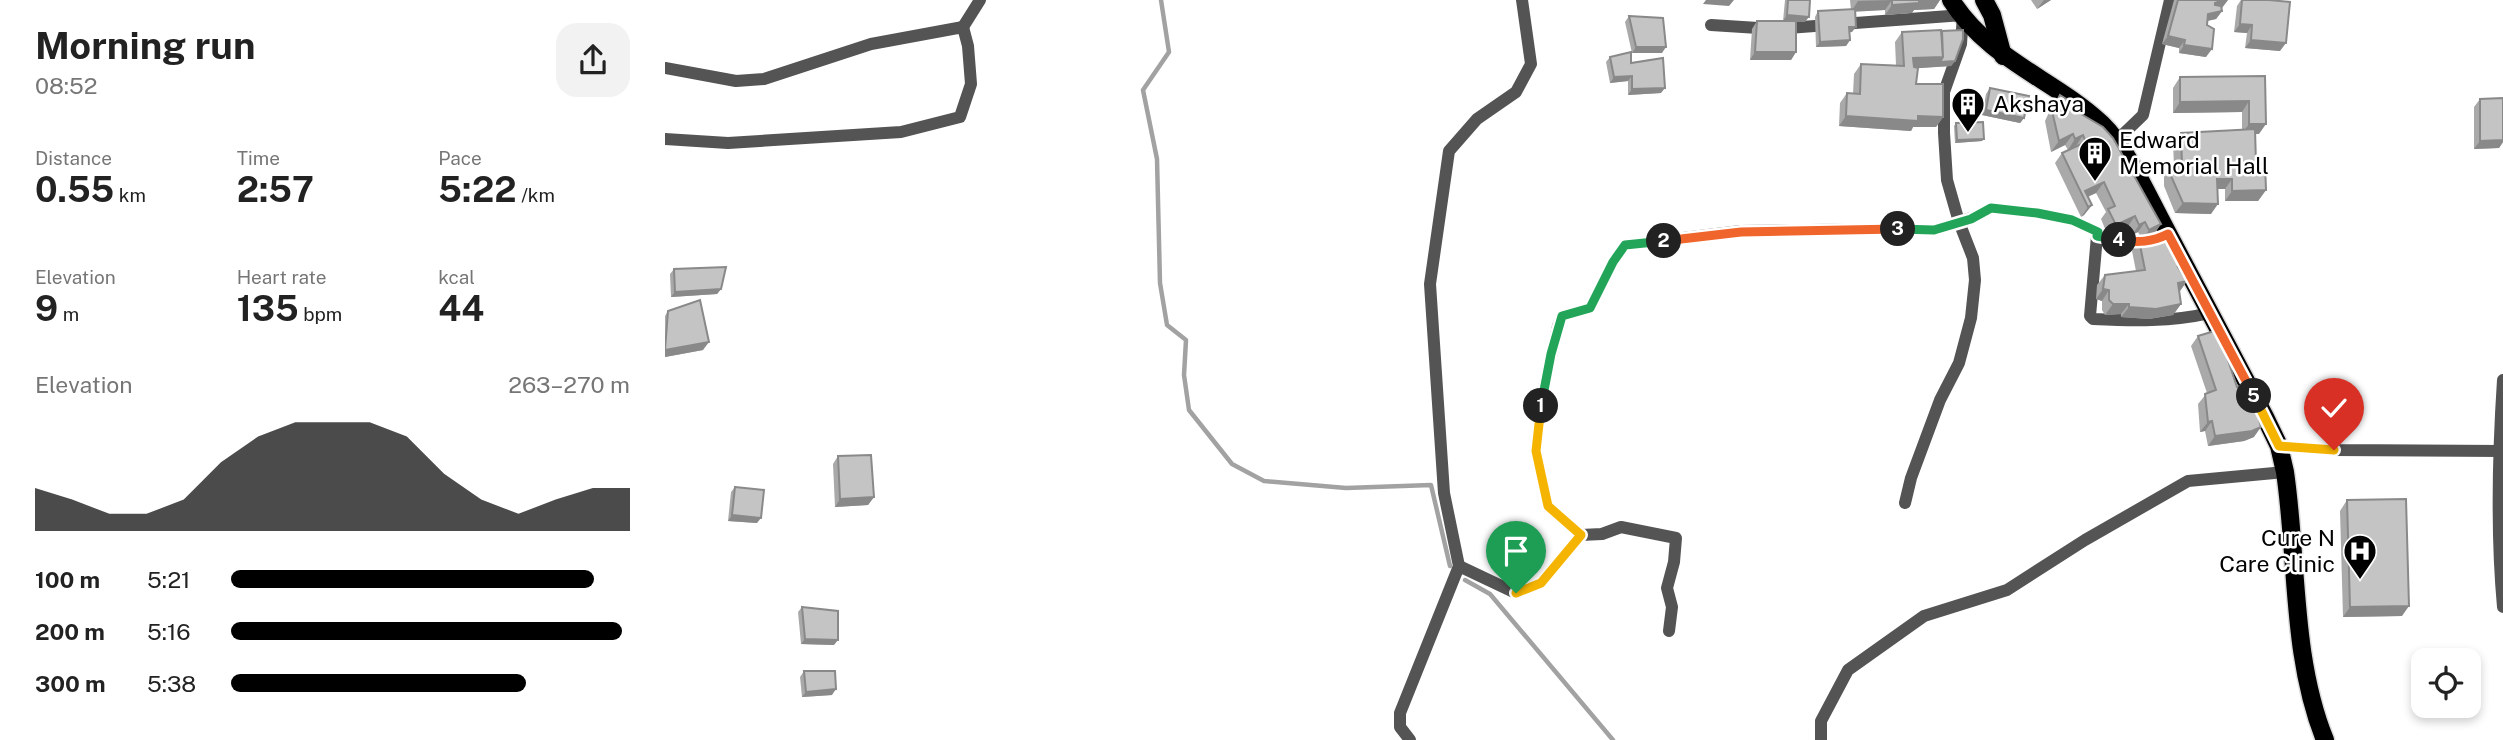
<!DOCTYPE html>
<html lang="en">
<head>
<meta charset="utf-8">
<style>
	body { margin:0; font-family:"Public Sans",sans-serif; background:#f2f2f2; color:#222; height:100vh; display:flex; flex-direction:column; font-size:26px; white-space:nowrap }
	* { box-sizing:border-box; margin:0 }
	p { font-size:23px; color:#767676 }
	.icon { flex:none; width:38px; height:38px; fill:none; stroke:currentColor; stroke-width:2; stroke-linecap:round; stroke-linejoin:round }
	.map { position:relative; flex:1; overflow:hidden }
	.sheet { display:flex; flex-direction:column; background:#fff; width:665px }
	.sheet>* { flex:none }
	.buttons { position:absolute; left:1746px; top:648px; display:grid; gap:14px }
	.buttons a { display:grid; place-items:center; width:70px; height:70px; border-radius:14px; background:#fff; box-shadow:0 4px 10px #0003; font-size:35px }
	.pin { position:absolute; display:grid; place-items:center; width:60px; height:60px; color:#fff; margin:-72px -30px; border-radius:50% 50% 50% 0; rotate:-45deg; box-shadow:0 0 7px #0007 }
	.pin .icon { rotate:45deg }
	.km { position:absolute; width:35px; height:35px; margin:-18px; border-radius:50%; background:#222; color:#fff; font-size:19px; line-height:35px; text-align:center }
	.round { display:grid; place-items:center; flex:none; width:74px; height:74px; border-radius:21px; background:#f2f2f2 }
	.overview { display:flex; align-items:center; justify-content:space-between; height:119px; padding:0 35px }
	h1 { font-size:38px; font-weight:700; line-height:52px }
	.metrics { display:grid; grid-template-columns:repeat(3,1fr); gap:10px; height:119px; padding:7px 35px }
	.metrics div { display:grid; align-content:center }
	.metrics b { font-size:35px; font-weight:700 }
	.metrics small { font-size:19px; font-weight:400 }
	.metrics p { font-size:19px }
	.chart { height:196px; padding:14px 35px }
	.chart p { display:flex; justify-content:space-between }
	.chart svg { width:100%; height:126px; margin-top:7px; fill:#000; opacity:.7 }
	ul { padding:0 35px; list-style:none; font-size:23px }
	li { display:grid; grid-template-columns:112px 84px 1fr; align-items:center; height:52px }
	li i { height:18px; border-radius:9px; background:#000 }
	main { display:flex; flex:1; min-height:0 }
	.map>svg:first-child { display:block }
	.lines { fill:none; stroke-linecap:round; stroke-linejoin:round }
	.stream { stroke:#a2a2a2; stroke-width:4.5 }
	.primary-casing { stroke:#dbdbdb; stroke-width:21 }
	.minor { stroke:#545454; stroke-width:12 }
	.primary { stroke:#000; stroke-width:18 }
	.wall { fill:#a9a9a9 }
	.shaded-wall { fill:#898989 }
	.building { fill:#c4c4c4; stroke:#898989; stroke-width:2 }
	.split-1-casing { stroke:#fff; stroke-width:14 }
	.split-2-casing { stroke:#fff; stroke-width:14 }
	.split-3-casing { stroke:#fff; stroke-width:14 }
	.split-4-casing { stroke:#fff; stroke-width:14 }
	.split-5-casing { stroke:#fff; stroke-width:14 }
	.split-6-casing { stroke:#fff; stroke-width:14 }
	.split-1 { stroke:#f5b400; stroke-width:9 }
	.split-2 { stroke:#22a559; stroke-width:9 }
	.split-3 { stroke:#f0652b; stroke-width:9 }
	.split-4 { stroke:#22a559; stroke-width:9 }
	.split-5 { stroke:#f0652b; stroke-width:9 }
	.split-6 { stroke:#f5b400; stroke-width:9 }
	.labels { text-anchor:middle; stroke-width:5; stroke-linejoin:round; paint-order:stroke }
	.poi-label { font-size:23px; fill:#000; stroke:#fff; text-anchor:start }
</style>
</head>
<body>
<main>
<section class="sheet">
<div class="overview"><div><h1>Morning run</h1><p>08:52</p></div><a class="round"><svg class="icon" aria-label="share" viewBox="0 0 24 24"><path d="M12 15V3M7 8l5-5 5 5M5 13v7h14v-7"/></svg></a></div>
<div class="metrics">
<div><p>Distance</p><b>0.55<small> km</small></b></div>
<div><p>Time</p><b>2:57</b></div>
<div><p>Pace</p><b>5:22<small> /km</small></b></div>
</div>
<div class="metrics">
<div><p>Elevation</p><b>9<small> m</small></b></div>
<div><p>Heart rate</p><b>135<small> bpm</small></b></div>
<div><p>kcal</p><b>44</b></div>
</div>
<div class="chart"><p><span>Elevation</span>263–270 m</p>
<svg viewBox="0 0 160 44" preserveAspectRatio="none"><path d="M0 44V29L10 33L20 38L30 38L40 33L50 20L60 11L70 6L80 6L90 6L100 11L110 24L120 33L130 38L140 33L150 29L160 29V44z"/></svg>
</div>
<ul>
<li><b>100 m</b>5:21<i style="width:91%"></i></li>
<li><b>200 m</b>5:16<i style="width:98%"></i></li>
<li><b>300 m</b>5:38<i style="width:74%"></i></li>
</ul>
</section>
<div class="map">
<svg width="1838" height="740" viewBox="0 0 1838 740">
	<rect width="100%" height="100%" fill="#fff"/>
	<g class="lines">
		<g class="stream">
			<polyline points="496,0 504,52 478,90 492,159 495,283 502,325 521,340 519,375 524,410 567,464 599,481 681,488 766,485 785,566"/>
			<polyline points="800,580 825,594 948,740"/>
		</g>
		<defs>
			<g id="primary">
				<path d="M 1286,0 C 1324,60 1389,79 1437,124 C 1461,147 1482,194 1498,224 C 1532,288 1566,353 1600,417 L 1614,446 L 1620,472 C 1633,560 1626,656 1660,740"/>
				<polyline points="1319,0 1327,15 1338,56"/>
			</g>
		</defs>
		<use href="#primary" class="primary-casing"/>
		<g class="minor">
			<polyline points="1046,25 1109,29 1298,15 1296,44 1279,92 1279,133 1282,180 1294,222 1308,258 1310,280 1306,318 1294,363 1275,400 1246,478 1240,503"/>
			<polyline points="298,27 315,0"/>
			<polyline points="0,68 71,81 99,79 206,44 298,27 303,46 306,84 295,117 236,132 63,143 0,139"/>
			<polyline points="1451,141 1478,115 1505,0"/>
			<path d="M 1432,236 L 1425,316 L 1428,319 C 1468,321 1506,322 1545,313"/>
			<path d="M 1838,380 C 1833,456 1831,531 1838,607"/>
			<polyline points="1614,446 1669,450 1838,451"/>
			<path d="M 916,535 L 883,506 L 871,451 L 877,396 L 893,326 L 897,316 L 925,308 L 948,262 L 960,245 L 1076,231 L 1210,229 L 1269,230 L 1306,218 L 1326,208 L 1372,213 L 1407,220 L 1433,232 L 1432,236 C 1458,241 1479,246 1503,234"/>
			<polyline points="794,566 851,593 876,583 916,535 937,534 956,527 1011,538 1009,562 1002,588 1007,607 1004,631"/>
			<polyline points="745,740 735,727 735,713 794,566 779,493 765,284 784,151 812,119 851,92 866,64 857,0"/>
			<polyline points="1156,740 1156,721 1183,670 1259,616 1342,590 1420,540 1523,481 1620,472"/>
		</g>
		<use href="#primary" class="primary"/>
	</g>
	<g class="wall">
		<polygon points="1120,0 1145,0 1140,22 1131,21 1131,52 1126,60 1085,60 1087,29 1092,21 1129,21 1118,21"/>
		<polygon points="1185,0 1275,0 1269,9 1249,10 1247,13 1220,15 1220,10 1190,11 1187,32 1184,32 1185,40 1181,46 1151,47 1150,17 1153,11 1186,10"/>
		<polygon points="1366,0 1386,0 1372,9"/>
		<polygon points="1509,0 1563,0 1556,8 1557,11 1551,19 1542,21 1541,57 1514,53 1514,48 1497,44"/>
		<polygon points="1576,0 1604,0 1615,51 1580,48 1582,33 1569,32 1572,6"/>
		<polygon points="964,16 997,53 967,53 960,22"/>
		<polygon points="1237,32 1290,61 1286,66 1253,68 1251,84 1278,117 1271,127 1248,127 1246,131 1174,126 1175,103 1182,93 1188,94 1189,74 1196,64 1231,65 1230,42"/>
		<polygon points="945,57 966,63 996,93 963,95 963,81 945,83 941,62"/>
		<polygon points="1600,76 1594,134 1590,134 1591,164 1601,190 1593,201 1560,201 1560,189 1553,189 1546,214 1510,213 1499,186 1499,176 1506,166 1509,166 1508,143 1516,133 1577,130 1577,112 1508,113 1508,88 1515,77"/>
		<polygon points="1325,88 1359,118 1355,123 1317,115 1321,94"/>
		<polygon points="1395,95 1411,111 1496,224 1489,234 1477,240 1473,232 1467,235 1463,226 1443,236 1436,219 1441,212 1431,193 1423,197 1427,205 1419,215 1416,217 1390,163 1397,153 1411,146 1403,150 1400,145 1386,152 1380,121 1387,106"/>
		<polygon points="1838,98 1838,142 1834,148 1809,149 1809,107 1815,99"/>
		<polygon points="1291,123 1317,141 1290,143 1289,126"/>
		<polygon points="1474,240 1517,267 1515,269 1522,281 1514,292 1516,304 1508,315 1484,319 1456,317 1456,314 1440,315 1437,310 1437,301 1431,299 1432,285 1440,275 1471,271 1467,251"/>
		<polygon points="9,269 56,289 52,294 6,297 5,274"/>
		<polygon points="3,311 38,350 0,357 0,316"/>
		<polygon points="1533,336 1589,437 1579,441 1543,446 1540,431 1535,432 1533,404 1542,393 1526,346"/>
		<polygon points="173,456 209,497 203,505 170,507 168,464"/>
		<polygon points="70,487 92,523 63,521 66,492"/>
		<polygon points="1682,500 1737,616 1678,617 1675,511"/>
		<polygon points="137,607 169,645 136,644 133,612"/>
		<polygon points="139,671 167,695 137,697 135,677"/>
	</g>
	<g class="shaded-wall">
		<polygon points="1041,0 1069,0 1064,6 1038,4"/>
		<polygon points="1227,0 1220,10 1186,12 1193,1"/>
		<polygon points="1253,0 1275,0 1269,9 1249,10 1247,13 1220,15 1227,5"/>
		<polygon points="1379,0 1386,0 1372,9"/>
		<polygon points="1552,0 1563,0 1557,8 1549,7 1544,11"/>
		<polygon points="1557,11 1551,19 1537,22 1543,14"/>
		<polygon points="1122,15 1144,17 1140,22 1118,21"/>
		<polygon points="1575,24 1587,25 1582,33 1569,32"/>
		<polygon points="1184,27 1191,27 1187,32 1180,33"/>
		<polygon points="1503,36 1520,40 1514,48 1497,44"/>
		<polygon points="1185,40 1181,46 1151,47 1155,42"/>
		<polygon points="1586,40 1621,43 1615,51 1580,48"/>
		<polygon points="1519,45 1547,49 1541,57 1514,53"/>
		<polygon points="971,47 1001,47 997,53 967,53"/>
		<polygon points="1090,52 1131,52 1126,60 1085,60"/>
		<polygon points="1278,57 1290,61 1286,66 1241,69 1248,58"/>
		<polygon points="967,76 963,81 945,83 949,77"/>
		<polygon points="1000,88 996,93 963,95 967,89"/>
		<polygon points="1584,101 1577,112 1508,113 1515,102"/>
		<polygon points="1321,110 1359,118 1355,123 1317,115"/>
		<polygon points="1181,116 1253,116 1278,117 1271,127 1248,127 1246,131 1174,126"/>
		<polygon points="1584,124 1601,124 1594,134 1577,134"/>
		<polygon points="1408,134 1400,145 1386,152 1394,141"/>
		<polygon points="1418,135 1411,146 1403,150 1410,139"/>
		<polygon points="1319,139 1317,141 1290,143 1292,140"/>
		<polygon points="1838,140 1838,142 1834,148 1809,149 1815,141"/>
		<polygon points="1552,179 1567,179 1560,189 1545,189"/>
		<polygon points="1439,182 1431,193 1419,198 1420,191"/>
		<polygon points="1601,190 1593,201 1560,201 1567,191"/>
		<polygon points="1518,203 1553,204 1546,214 1510,213"/>
		<polygon points="1427,205 1419,215 1416,217 1423,207"/>
		<polygon points="1470,216 1463,226 1443,236 1451,225"/>
		<polygon points="1480,222 1473,232 1467,235 1474,225"/>
		<polygon points="1496,224 1489,234 1477,240 1484,230"/>
		<polygon points="1522,281 1515,291 1506,294 1513,283"/>
		<polygon points="56,289 52,294 6,297 10,292"/>
		<polygon points="1438,289 1444,290 1437,301 1431,299"/>
		<polygon points="1448,304 1464,304 1456,314 1440,315"/>
		<polygon points="1516,304 1508,315 1484,319 1456,317 1464,307"/>
		<polygon points="44,342 38,350 0,357 0,350"/>
		<polygon points="1547,421 1540,431 1535,432 1543,422"/>
		<polygon points="1596,427 1589,437 1579,441 1543,446 1550,436"/>
		<polygon points="209,497 203,505 170,507 175,499"/>
		<polygon points="67,515 96,518 92,523 63,521"/>
		<polygon points="1744,606 1737,616 1678,617 1685,607"/>
		<polygon points="140,639 173,640 169,645 136,644"/>
		<polygon points="171,689 167,695 137,697 141,692"/>
	</g>
	<g class="building">
		<polygon points="1123,0 1145,0 1144,17 1122,15"/>
		<polygon points="1227,0 1254,0 1254,3 1227,5"/>
		<polygon points="1513,0 1553,0 1553,2 1550,3 1550,5 1556,6 1557,11 1543,14 1542,25 1549,29 1547,49 1519,45 1520,40 1503,36"/>
		<polygon points="1577,0 1604,0 1625,2 1621,43 1586,40 1587,25 1575,24"/>
		<polygon points="1190,9 1191,27 1184,27 1185,40 1155,42 1153,11"/>
		<polygon points="964,16 998,18 1001,47 971,47"/>
		<polygon points="1092,21 1131,21 1131,52 1090,52"/>
		<polygon points="1276,30 1278,57 1248,58 1249,67 1253,68 1251,84 1278,84 1278,117 1253,116 1253,121 1181,116 1182,93 1195,94 1196,64 1239,66 1237,32"/>
		<polygon points="1298,30 1298,39 1290,61 1275,62 1278,57 1277,31"/>
		<polygon points="966,52 966,63 998,58 1000,88 967,89 967,76 949,77 945,57"/>
		<polygon points="1600,76 1601,124 1584,124 1584,101 1515,102 1515,77"/>
		<polygon points="1325,88 1364,96 1359,118 1321,110"/>
		<polygon points="1395,95 1414,107 1411,111 1438,127 1448,138 1496,224 1484,230 1480,222 1474,225 1470,216 1451,225 1443,209 1450,206 1439,182 1420,191 1427,205 1423,207 1397,153 1421,142 1418,135 1410,139 1408,134 1394,141 1387,111"/>
		<polygon points="1838,98 1838,140 1815,141 1815,99"/>
		<polygon points="1318,122 1319,139 1292,140 1291,123"/>
		<polygon points="1590,129 1591,164 1600,163 1601,190 1567,191 1567,179 1552,179 1553,204 1518,203 1506,176 1506,166 1517,165 1516,133"/>
		<polygon points="1506,237 1517,267 1513,267 1522,281 1513,283 1516,304 1491,309 1464,307 1464,304 1448,304 1444,300 1444,290 1438,289 1440,275 1480,270 1474,240"/>
		<polygon points="61,267 56,289 10,292 9,269"/>
		<polygon points="35,300 44,342 0,350 3,311"/>
		<polygon points="1553,330 1572,387 1579,385 1585,409 1591,407 1596,427 1587,431 1550,436 1547,421 1543,422 1540,394 1551,390 1533,336"/>
		<polygon points="206,455 209,497 175,499 173,456"/>
		<polygon points="70,487 99,490 96,518 67,515"/>
		<polygon points="1741,499 1744,606 1685,607 1682,500"/>
		<polygon points="137,607 173,611 173,640 140,639"/>
		<polygon points="139,671 170,671 171,689 141,692"/>
	</g>
	<g class="lines">
		<defs>
			<polyline id="split-1" points="851,593 876,583 916,535 883,506 871,451 876,406"/>
			<polyline id="split-2" points="876,406 886,354 897,316 925,308 948,262 960,245 999,241"/>
			<polyline id="split-3" points="999,241 1076,232 1233,229"/>
			<polyline id="split-4" points="1233,229 1269,230 1306,219 1326,208 1372,213 1407,220 1433,232 1432,236 1454,240"/>
			<path id="split-5" d="M 1454,240 C 1473,243 1487,242 1503,234 L 1589,396"/>
			<polyline id="split-6" points="1589,396 1614,446 1669,450"/>
		</defs>
		<use href="#split-1" class="split-1-casing"/>
		<use href="#split-2" class="split-2-casing"/>
		<use href="#split-3" class="split-3-casing"/>
		<use href="#split-4" class="split-4-casing"/>
		<use href="#split-5" class="split-5-casing"/>
		<use href="#split-6" class="split-6-casing"/>
		<use href="#split-1" class="split-1"/>
		<use href="#split-2" class="split-2"/>
		<use href="#split-3" class="split-3"/>
		<use href="#split-4" class="split-4"/>
		<use href="#split-5" class="split-5"/>
		<use href="#split-6" class="split-6"/>
	</g>
	<defs>
		<symbol id="building-pin" viewBox="-11 -11 22 30"><path d="M0 17L-7.5 6A9.5 9.5 0 1 1 7.5 6Z" fill="#000" stroke="#fff"/><path d="M-4-6H4V6H1V3H-1V6H-4ZM-2.5-4.3h1.7v1.8h-1.7ZM.8-4.3h1.7v1.8H.8ZM-2.5-1h1.7V.8h-1.7ZM.8-1h1.7V.8H.8Z" fill="#fff"/></symbol>
		<symbol id="hospital-pin" viewBox="-11 -11 22 30"><path d="M0 17L-7.5 6A9.5 9.5 0 1 1 7.5 6Z" fill="#000" stroke="#fff"/><path d="M-5-5h3v3.5h4V-5h3V5h-3V1.5h-4V5h-3Z" fill="#fff"/></symbol>
	</defs>
	<g fill-rule="evenodd">
		<use href="#building-pin" x="1284" y="85" width="38" height="52"/>
		<use href="#building-pin" x="1411" y="134" width="38" height="52"/>
		<use href="#hospital-pin" x="1676" y="532" width="38" height="52"/>
	</g>
	<g class="labels">
		<g class="poi-label">
			<text x="1328" y="112">Akshaya</text>
			<text x="1454" y="148">Edward<tspan x="1454" dy="26">Memorial Hall</tspan></text>
			<text x="1670" y="546" text-anchor="end">Cure N<tspan x="1670" dy="26">Care Clinic</tspan></text>
		</g>
	</g>
</svg>
<div class="buttons">
<a><svg class="icon" aria-label="locate" viewBox="0 0 24 24"><circle cx="12" cy="12" r="6"/><path d="M12 2v4M12 18v4M2 12h4M18 12h4"/></svg></a>
</div>
<div class="pin" style="left:851px;top:593px;background:#1e9e55"><svg class="icon" aria-label="arrive" viewBox="0 0 24 24"><path d="M6 21V4h12l-3 4 3 4H6"/></svg></div>
<div class="pin" style="left:1669px;top:450px;background:#d93025"><svg class="icon" aria-label="check" viewBox="0 0 24 24"><path d="M5 12l5 5 9-10"/></svg></div>
<b class="km" style="left:876px;top:406px">1</b>
<b class="km" style="left:999px;top:241px">2</b>
<b class="km" style="left:1233px;top:229px">3</b>
<b class="km" style="left:1454px;top:240px">4</b>
<b class="km" style="left:1589px;top:396px">5</b>
</div>
</main>
</body>
</html>
